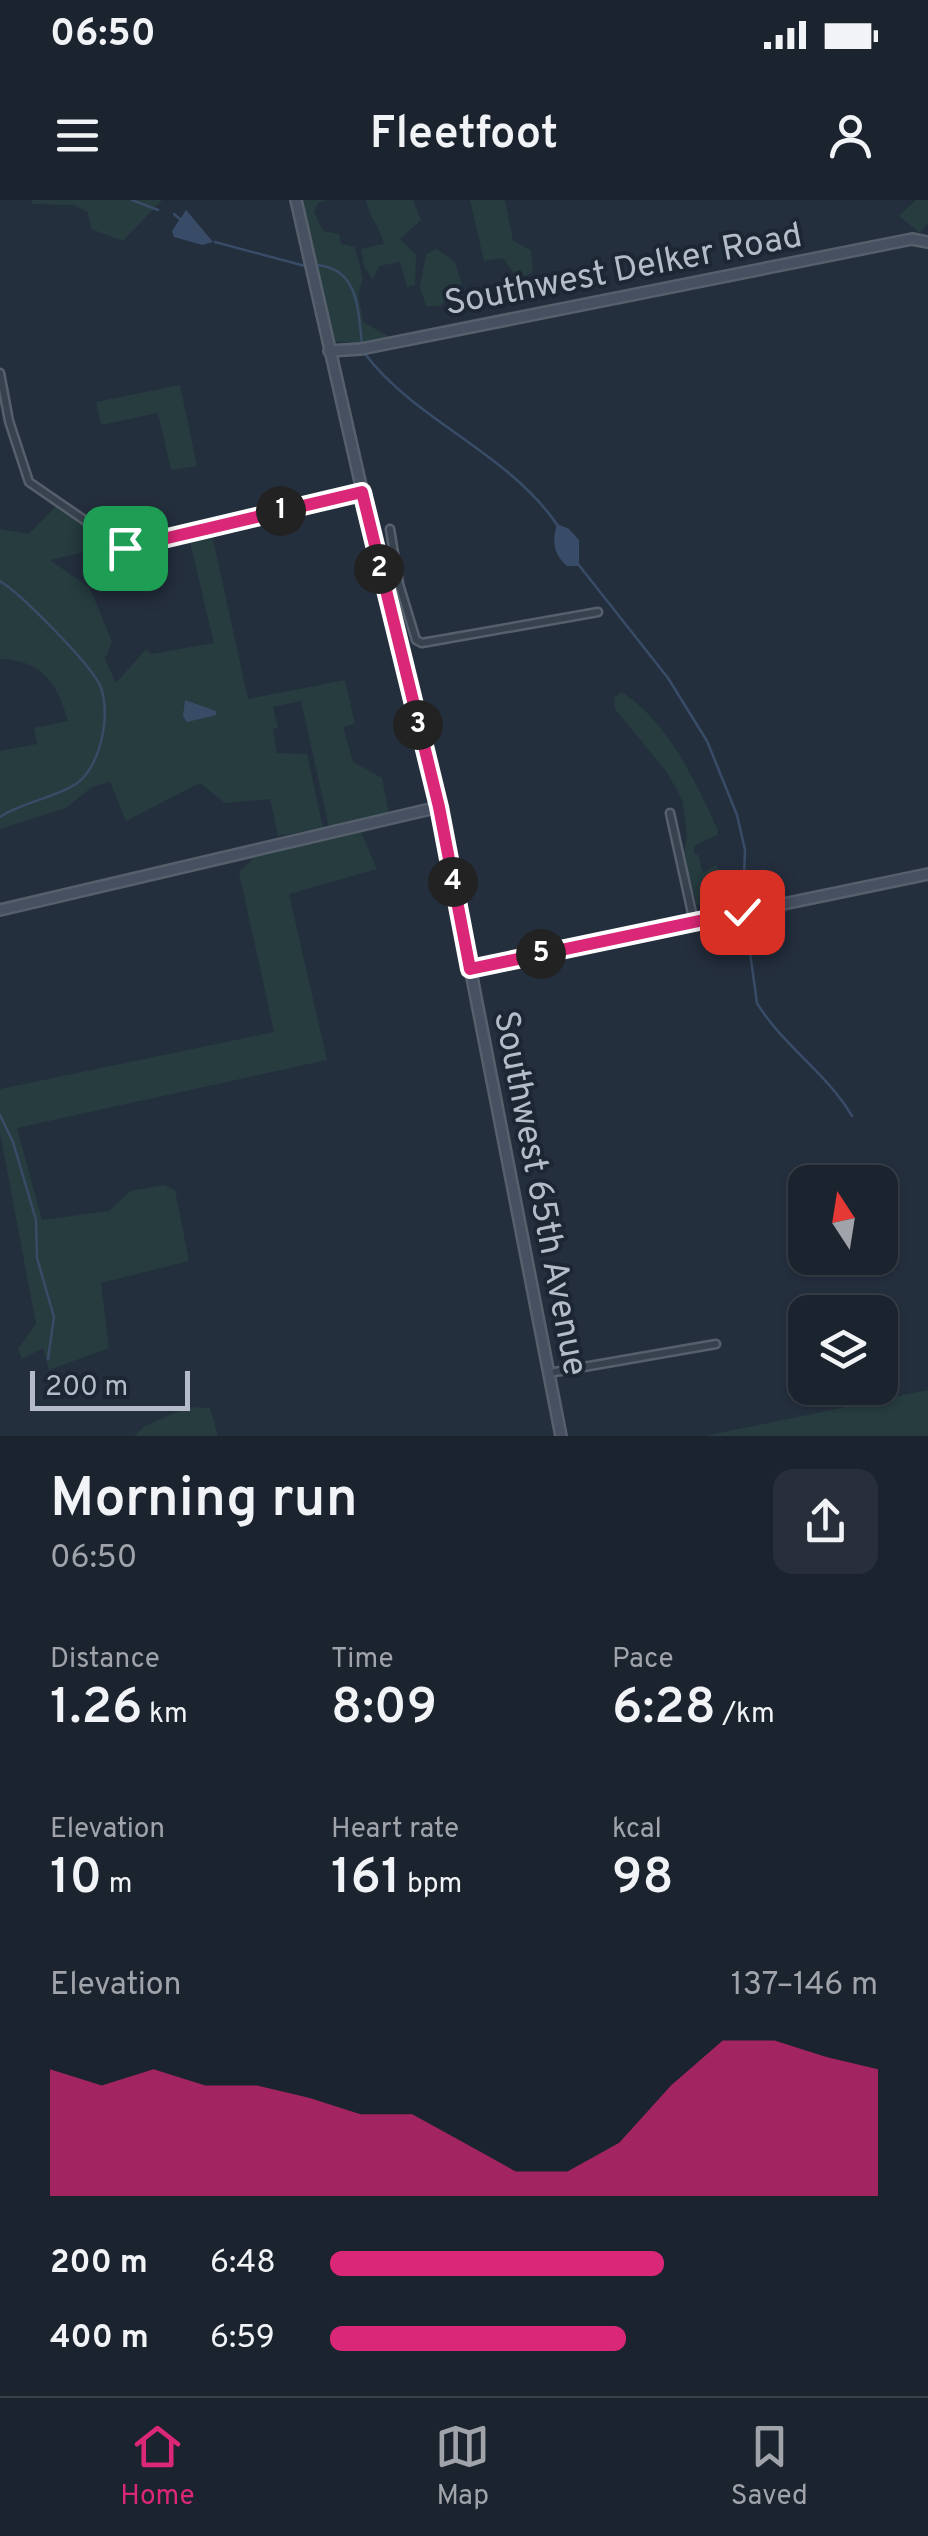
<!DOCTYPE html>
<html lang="en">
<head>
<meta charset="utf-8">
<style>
	body { margin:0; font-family:Overpass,sans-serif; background:#282f3a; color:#f1f3f6; height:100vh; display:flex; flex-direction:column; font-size:38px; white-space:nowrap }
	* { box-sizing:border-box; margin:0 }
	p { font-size:32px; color:#a0a4aa }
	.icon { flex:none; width:55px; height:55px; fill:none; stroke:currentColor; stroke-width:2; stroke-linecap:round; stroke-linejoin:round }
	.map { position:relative; height:1236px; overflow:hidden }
	.details { display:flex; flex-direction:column; background:#1b232e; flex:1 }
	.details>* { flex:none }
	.needle { width:65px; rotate:348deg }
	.fabs { position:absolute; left:788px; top:965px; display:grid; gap:20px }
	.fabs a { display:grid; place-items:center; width:110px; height:110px; border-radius:20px; background:#1b232e; box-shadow:0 2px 8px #0004,0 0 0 2px #39404a; font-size:50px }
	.scale { position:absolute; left:30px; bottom:25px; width:160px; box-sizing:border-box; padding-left:10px; border:5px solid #b4bcc9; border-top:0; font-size:28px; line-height:35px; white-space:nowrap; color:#b4bcc9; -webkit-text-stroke:8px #1d2633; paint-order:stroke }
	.pin { position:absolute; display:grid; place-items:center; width:85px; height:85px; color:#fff; margin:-42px; border-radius:20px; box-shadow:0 5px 15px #0006 }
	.km { position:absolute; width:50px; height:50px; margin:-25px; border-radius:50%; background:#222; color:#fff; font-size:28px; line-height:50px; text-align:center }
	.round { display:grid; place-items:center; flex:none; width:105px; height:105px; border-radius:20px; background:#282f3a }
	.overview { display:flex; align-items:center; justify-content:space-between; height:170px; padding:0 50px }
	h1 { font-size:55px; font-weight:600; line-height:75px }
	.stats { display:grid; grid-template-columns:repeat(3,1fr); gap:15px; height:170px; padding:10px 50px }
	.stats div { display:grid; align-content:center }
	.stats b { font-size:50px; font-weight:600 }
	.stats small { font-size:28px; font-weight:400 }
	.stats p { font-size:28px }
	.chart { height:280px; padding:20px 50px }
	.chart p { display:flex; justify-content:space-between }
	.chart svg { width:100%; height:180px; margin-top:10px; fill:#db2777; opacity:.7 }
	ul { padding:0 50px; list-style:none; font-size:32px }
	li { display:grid; grid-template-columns:160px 120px 1fr; align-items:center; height:75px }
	li i { height:25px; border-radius:12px; background:#db2777 }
	.status { display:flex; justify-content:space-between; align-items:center; height:70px; padding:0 50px; background:#1b232e; direction:ltr }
	.status svg { height:28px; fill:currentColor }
	header { display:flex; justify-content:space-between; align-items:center; height:130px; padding:0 50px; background:#1b232e; font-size:45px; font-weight:600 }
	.menu { display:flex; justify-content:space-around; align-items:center; height:140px; border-top:2px solid #39404a; background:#1b232e; font-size:28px; color:#a0a4aa }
	.menu a { display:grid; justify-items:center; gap:5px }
	.menu .on { color:#db2777 }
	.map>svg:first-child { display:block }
	.green { fill:#263c3f }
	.water { fill:#394c67 }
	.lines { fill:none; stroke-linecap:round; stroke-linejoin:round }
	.stream { stroke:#394c67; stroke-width:2.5 }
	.street-casing { stroke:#565f6c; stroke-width:11 }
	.secondary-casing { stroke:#565f6c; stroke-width:14 }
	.street { stroke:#38414e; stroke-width:6 }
	.secondary { stroke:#465061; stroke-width:9 }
	.route-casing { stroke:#fff; stroke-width:20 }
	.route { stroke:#db2777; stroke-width:12 }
	.labels { text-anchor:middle; stroke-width:8; stroke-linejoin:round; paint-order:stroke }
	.street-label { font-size:35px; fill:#b4bcc9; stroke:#1d2633 }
</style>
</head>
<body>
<div class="status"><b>06:50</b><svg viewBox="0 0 49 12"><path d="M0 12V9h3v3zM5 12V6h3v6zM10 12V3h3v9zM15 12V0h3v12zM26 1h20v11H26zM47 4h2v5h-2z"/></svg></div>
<header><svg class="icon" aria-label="menu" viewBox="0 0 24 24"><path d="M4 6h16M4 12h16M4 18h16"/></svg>Fleetfoot<svg class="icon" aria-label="person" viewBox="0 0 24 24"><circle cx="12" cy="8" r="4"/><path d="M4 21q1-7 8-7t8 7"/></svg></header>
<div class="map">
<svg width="928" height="1236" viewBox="0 0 928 1236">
	<rect width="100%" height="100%" fill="#242f3e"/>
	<g class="green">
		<polygon points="31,0 162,0 123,41 91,29 88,12 73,5 32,4"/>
		<polygon points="301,0 327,0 318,3 314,12 323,31 339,34 341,44 355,47 363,79 358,94 363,122 388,136 389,140 354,143 331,141"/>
		<path d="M 366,0 L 413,0 L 421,20 L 400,39 L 416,55 L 415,85 L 407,87 L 400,62 L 379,66 L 373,79 L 364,67 L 361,49 L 384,44 C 380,27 369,17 366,0 Z"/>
		<polygon points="470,0 505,0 513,41 531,50 533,72 523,77 525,94 521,97 518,79 503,58 484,61"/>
		<polygon points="916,0 928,0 928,23 920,33 899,16"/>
		<polygon points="437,49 455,62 462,85 440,106 426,106 420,87 426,54"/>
		<polygon points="180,185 197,266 171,270 158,213 101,225 96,202"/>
		<path d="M 56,306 L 90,327 L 117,350 L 94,350 L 50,360 L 90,388 L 112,442 L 105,459 L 116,483 L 146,449 L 151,454 L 214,443 L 189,338 L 211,330 L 248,499 L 345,480 L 355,524 L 343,527 L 353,562 L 382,578 L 389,615 L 329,627 L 301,501 L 273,507 L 278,528 L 273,529 L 277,553 L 307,554 L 323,628 L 278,636 L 270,599 L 225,603 L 200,583 L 126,621 L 110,582 L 92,587 L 66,608 L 0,629 L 0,551 L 37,544 L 34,528 L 68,521 C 57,482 43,461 0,459 L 0,329 L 29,334 Z"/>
		<path d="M 622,492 C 669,523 695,581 718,630 L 717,635 L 694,646 L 694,654 L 698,655 L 703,673 L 715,665 L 729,679 L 719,696 L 719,688 L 713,687 L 697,706 L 684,655 L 687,636 L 682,599 L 666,571 L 615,509 L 614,498 Z"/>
		<polygon points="360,630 377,669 289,694 327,860 17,928 42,1020 109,1011 130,991 164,985 175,990 189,1061 101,1083 109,1148 49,1170 43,1148 22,1159 18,1149 36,1124 0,932 0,889 274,832 239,672 257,655"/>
		<polygon points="928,1190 928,1236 705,1236"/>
		<polygon points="188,1207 210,1208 218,1236 134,1236 145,1226"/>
	</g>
	<g class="water">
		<polygon points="186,10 213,42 202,45 174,37 172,31"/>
		<path d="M 557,324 L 569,329 L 579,340 L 579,366 L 567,366 C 553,354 552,341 557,324 Z"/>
		<polygon points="185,500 216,511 216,515 187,522 183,516"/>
	</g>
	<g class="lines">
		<g class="stream">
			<polyline points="132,0 158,10"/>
			<polyline points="174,14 181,20"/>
			<polyline points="215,42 305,66"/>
			<path d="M 316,65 C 359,68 358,110 362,144"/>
			<path d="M 365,154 C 418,223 508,252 558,326"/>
			<path d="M 578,364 L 668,478 L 707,541 L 737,615 L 745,650 L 743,702 L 757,803 C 782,845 827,873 852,916"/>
			<path d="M 0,381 C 21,394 94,467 101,488 C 110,515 102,555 84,577 C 67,596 23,601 0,617"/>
			<polyline points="0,915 13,942 36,1020 37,1058 54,1117 48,1159"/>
		</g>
		<defs>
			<g id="street">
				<polyline points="0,173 9,221 29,282 125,348 362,292"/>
				<polyline points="390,329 399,384 416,440 422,443 598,412"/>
				<polyline points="670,613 694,722"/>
				<polyline points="549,1173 716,1144"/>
			</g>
			<g id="secondary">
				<polyline points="296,0 384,387 439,607 561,1236"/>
				<polyline points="329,151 361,149 912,39 928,42"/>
				<polyline points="0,710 439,607"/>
				<polyline points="470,769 928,674"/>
			</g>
		</defs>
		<use href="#street" class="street-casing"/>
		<use href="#secondary" class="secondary-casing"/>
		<use href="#street" class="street"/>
		<use href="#secondary" class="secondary"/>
	</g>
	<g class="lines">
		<defs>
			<polyline id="route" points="125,348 362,292 439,607 470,769 742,712"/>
		</defs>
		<use href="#route" class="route-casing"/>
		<use href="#route" class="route"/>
	</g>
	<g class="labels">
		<g class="street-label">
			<text transform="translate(623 68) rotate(-11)" y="12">Southwest Delker Road</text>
			<text transform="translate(542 993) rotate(79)" y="12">Southwest 65th Avenue</text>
		</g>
	</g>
</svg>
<div class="fabs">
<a><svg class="needle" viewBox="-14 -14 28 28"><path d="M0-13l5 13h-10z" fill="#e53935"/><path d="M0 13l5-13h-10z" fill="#a0a4aa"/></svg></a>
<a><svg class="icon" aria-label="layers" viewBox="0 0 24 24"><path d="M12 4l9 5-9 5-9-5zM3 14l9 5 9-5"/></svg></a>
</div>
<div class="scale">200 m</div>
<div class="pin" style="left:125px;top:348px;background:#1e9e55"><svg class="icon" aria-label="arrive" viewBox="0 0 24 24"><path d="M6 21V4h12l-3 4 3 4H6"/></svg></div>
<div class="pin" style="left:742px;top:712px;background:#d93025"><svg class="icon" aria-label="check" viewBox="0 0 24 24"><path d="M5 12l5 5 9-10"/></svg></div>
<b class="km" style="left:281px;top:311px">1</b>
<b class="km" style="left:379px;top:369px">2</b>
<b class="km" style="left:418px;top:525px">3</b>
<b class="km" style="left:453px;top:682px">4</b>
<b class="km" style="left:541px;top:754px">5</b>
</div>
<section class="details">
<div class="overview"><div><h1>Morning run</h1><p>06:50</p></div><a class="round"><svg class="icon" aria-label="share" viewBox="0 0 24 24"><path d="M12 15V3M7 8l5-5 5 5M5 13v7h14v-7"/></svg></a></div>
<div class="stats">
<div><p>Distance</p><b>1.26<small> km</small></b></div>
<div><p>Time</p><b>8:09</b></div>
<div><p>Pace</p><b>6:28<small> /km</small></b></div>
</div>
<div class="stats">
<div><p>Elevation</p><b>10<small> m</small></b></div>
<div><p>Heart rate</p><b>161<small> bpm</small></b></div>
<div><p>kcal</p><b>98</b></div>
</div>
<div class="chart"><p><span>Elevation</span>137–146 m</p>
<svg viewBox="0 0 160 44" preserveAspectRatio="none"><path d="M0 44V13L10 17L20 13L30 17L40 17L50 20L60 24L70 24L80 31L90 38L100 38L110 31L120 17L130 6L140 6L150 10L160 13V44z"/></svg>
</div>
<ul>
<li><b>200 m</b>6:48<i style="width:61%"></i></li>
<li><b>400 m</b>6:59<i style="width:54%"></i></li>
</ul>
</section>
<nav class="menu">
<a class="on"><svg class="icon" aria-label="home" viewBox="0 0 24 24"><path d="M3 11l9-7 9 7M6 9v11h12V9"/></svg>Home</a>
<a><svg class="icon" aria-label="map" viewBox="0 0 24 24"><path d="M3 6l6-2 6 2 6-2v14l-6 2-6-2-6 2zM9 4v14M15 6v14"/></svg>Map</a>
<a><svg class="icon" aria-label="saved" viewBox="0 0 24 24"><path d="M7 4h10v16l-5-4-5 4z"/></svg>Saved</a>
</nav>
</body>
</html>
